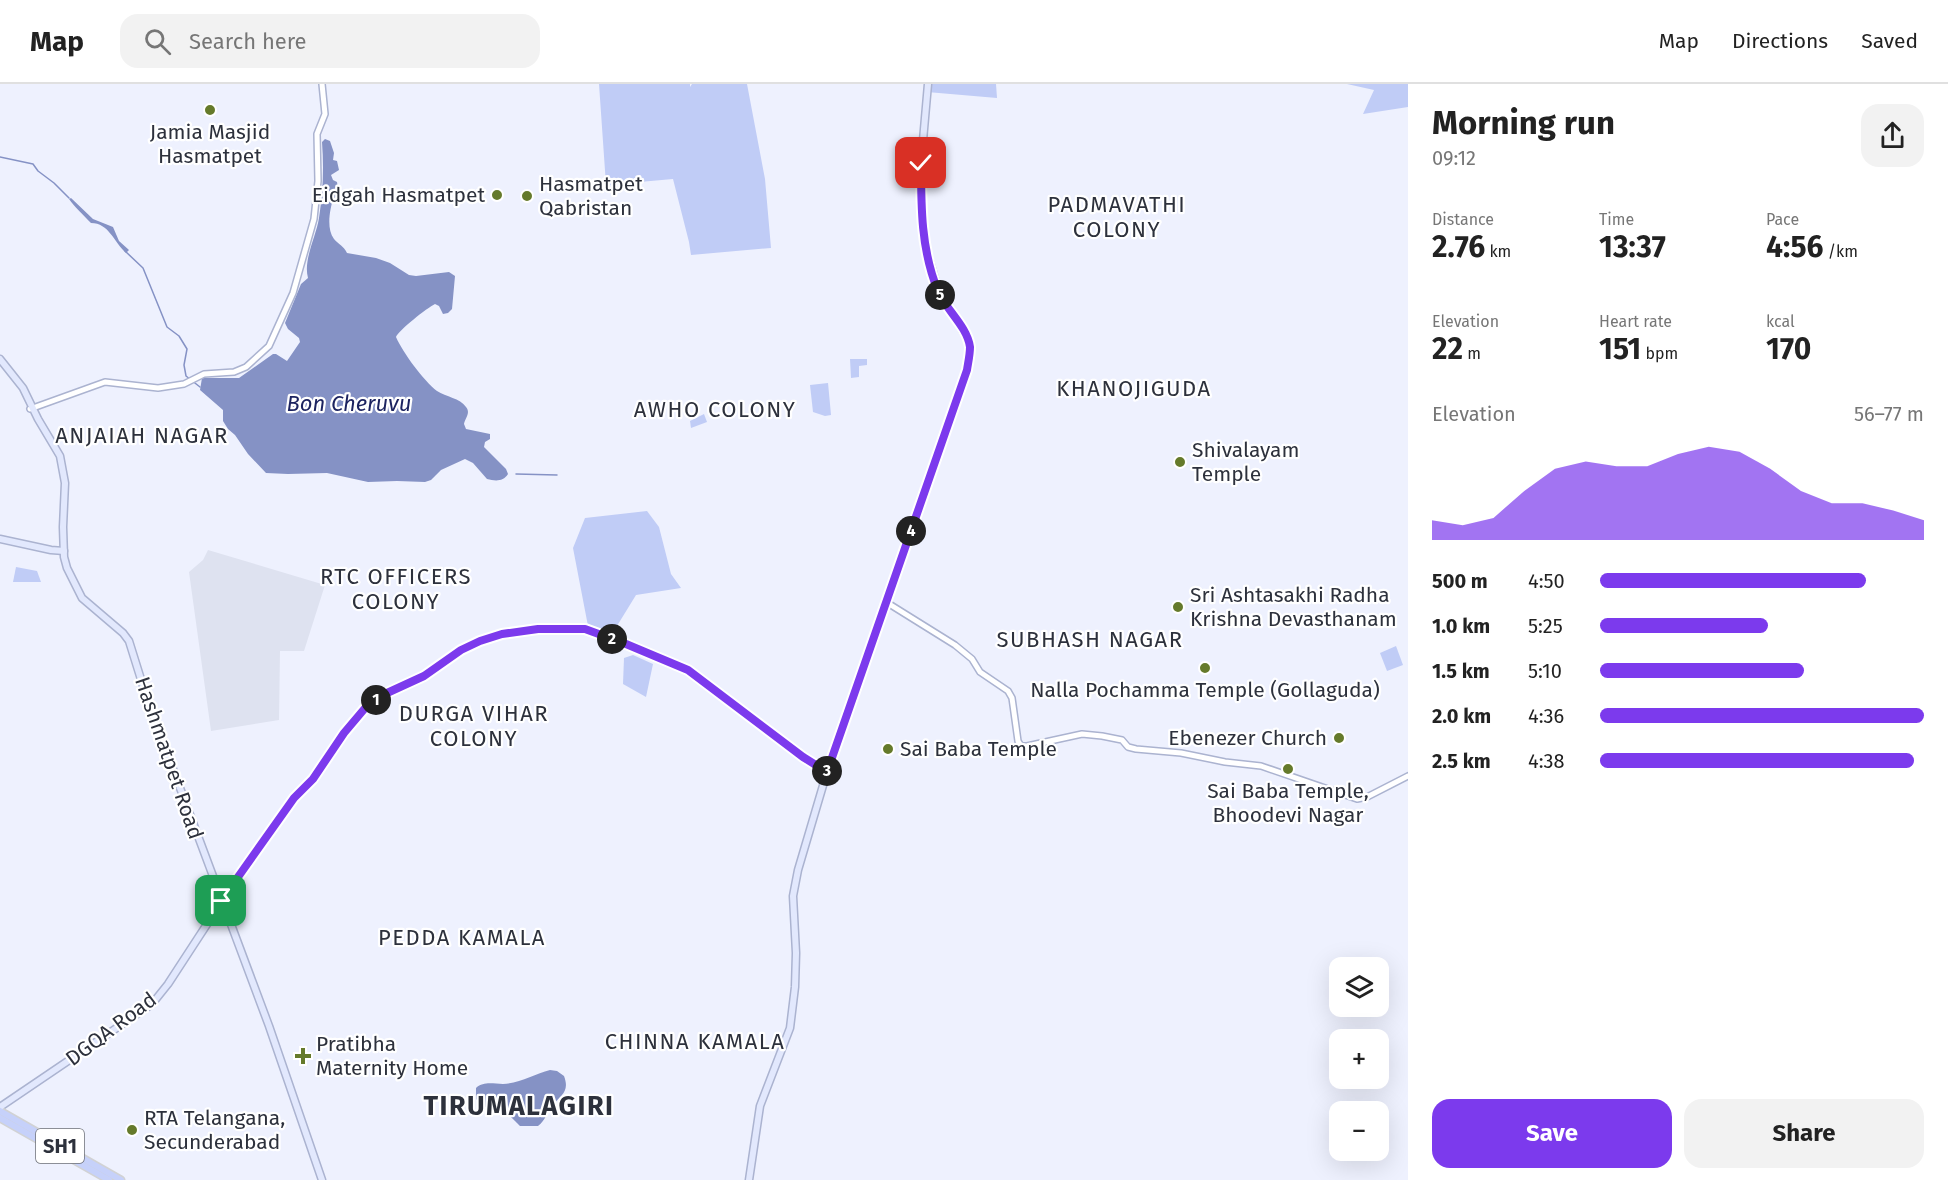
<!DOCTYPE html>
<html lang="en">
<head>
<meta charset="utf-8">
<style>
	body { margin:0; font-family:"Fira Sans",sans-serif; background:#f2f2f2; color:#222; height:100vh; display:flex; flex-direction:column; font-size:22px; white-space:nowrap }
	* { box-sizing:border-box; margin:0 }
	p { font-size:20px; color:#767676 }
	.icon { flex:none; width:33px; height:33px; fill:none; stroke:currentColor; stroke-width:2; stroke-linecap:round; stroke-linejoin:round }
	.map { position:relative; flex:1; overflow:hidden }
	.details { display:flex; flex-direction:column; background:#fff; width:540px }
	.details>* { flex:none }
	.controls { position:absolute; left:1329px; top:873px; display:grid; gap:12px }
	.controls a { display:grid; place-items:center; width:60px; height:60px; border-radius:12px; background:#fff; box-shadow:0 6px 24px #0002; font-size:30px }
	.pin { position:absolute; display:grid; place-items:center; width:51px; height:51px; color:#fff; margin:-26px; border-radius:12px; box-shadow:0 3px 9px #0006 }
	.km { position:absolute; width:30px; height:30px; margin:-15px; border-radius:50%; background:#222; color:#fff; font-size:16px; line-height:30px; text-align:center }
	.round { display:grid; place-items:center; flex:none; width:63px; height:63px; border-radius:18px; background:#f2f2f2 }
	.overview { display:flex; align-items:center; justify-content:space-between; height:102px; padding:0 24px }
	h1 { font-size:33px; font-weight:700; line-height:45px }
	.stats { display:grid; grid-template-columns:repeat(3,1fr); gap:9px; height:102px; padding:6px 24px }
	.stats div { display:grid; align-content:center }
	.stats b { font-size:30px; font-weight:700 }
	.stats small { font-size:16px; font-weight:400 }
	.stats p { font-size:16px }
	.chart { height:168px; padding:12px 24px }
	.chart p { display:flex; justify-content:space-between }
	.chart svg { width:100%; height:108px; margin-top:6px; fill:#7c3aed; opacity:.7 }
	.primary-button { display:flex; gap:12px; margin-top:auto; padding:12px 24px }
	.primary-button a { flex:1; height:69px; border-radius:18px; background:#7c3aed; color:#fff; font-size:24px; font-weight:700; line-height:69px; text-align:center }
	.primary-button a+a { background:#f2f2f2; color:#222 }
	ul { padding:0 24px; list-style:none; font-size:20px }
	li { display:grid; grid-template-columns:96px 72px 1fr; align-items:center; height:45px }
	li i { height:15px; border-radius:8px; background:#7c3aed }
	header { display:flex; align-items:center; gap:36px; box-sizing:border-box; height:84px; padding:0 30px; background:#fff; border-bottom:2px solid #e0e0e0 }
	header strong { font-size:28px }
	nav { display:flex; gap:33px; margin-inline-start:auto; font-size:21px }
	.search { width:420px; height:54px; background:#f2f2f2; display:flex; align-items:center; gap:15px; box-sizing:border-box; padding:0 21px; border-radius:18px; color:#767676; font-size:22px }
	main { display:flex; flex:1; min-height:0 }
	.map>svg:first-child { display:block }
	.built { fill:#dee2f0 }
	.green { fill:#c0ccf6 }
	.water { fill:#8592c5 }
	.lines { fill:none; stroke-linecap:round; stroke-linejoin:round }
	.stream { stroke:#8592c5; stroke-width:1.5 }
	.tertiary-casing { stroke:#abb3d0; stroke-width:8 }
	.secondary-casing { stroke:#abb3d0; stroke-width:9 }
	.primary-casing { stroke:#d1d2d4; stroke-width:9 }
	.tertiary { stroke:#fff; stroke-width:5 }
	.secondary { stroke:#e2e8fd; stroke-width:6 }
	.primary { stroke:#c6d1fa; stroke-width:6 }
	.route-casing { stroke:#fff; stroke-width:12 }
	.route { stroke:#7c3aed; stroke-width:8 }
	.poi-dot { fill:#657a2b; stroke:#fff; stroke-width:2 }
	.labels { text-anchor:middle; stroke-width:4.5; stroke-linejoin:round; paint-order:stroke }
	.shield { fill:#fff; stroke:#6c6f76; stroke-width:1.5 }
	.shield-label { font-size:20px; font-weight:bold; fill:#2d313c }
	.poi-label { font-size:21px; fill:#2d313c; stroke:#fff; text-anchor:start }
	.street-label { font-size:21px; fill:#2d313c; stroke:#fff }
	.neighbourhood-label { font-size:22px; letter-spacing:1.5px; fill:#2d313c; stroke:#fff }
	.water-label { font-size:22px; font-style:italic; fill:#1c2360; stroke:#fff }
	.district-label { font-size:27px; font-weight:bold; letter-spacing:1.5px; fill:#2d313c; stroke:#fff }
</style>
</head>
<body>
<header>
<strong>Map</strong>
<div class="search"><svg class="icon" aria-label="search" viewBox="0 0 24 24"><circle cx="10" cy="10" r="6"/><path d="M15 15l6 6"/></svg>Search here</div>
<nav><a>Map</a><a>Directions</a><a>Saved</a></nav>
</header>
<main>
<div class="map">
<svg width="1408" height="1096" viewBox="0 0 1408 1096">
	<rect width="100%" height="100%" fill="#eef1fe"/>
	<polygon class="built" points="208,466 325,501 304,567 280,567 279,636 211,647 189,488 203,476"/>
	<g class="green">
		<polygon points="599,0 690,0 690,3 692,0 747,0 765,95 771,164 691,171 689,158 673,95 606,101"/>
		<polygon points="928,0 996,0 997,14 927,8"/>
		<polygon points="1347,0 1408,0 1408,23 1363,30 1374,6"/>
		<polygon points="850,275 867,275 867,281 859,282 859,293 851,294"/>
		<polygon points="828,299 831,331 825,332 813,328 810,301"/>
		<polygon points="704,330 707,338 691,344 690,337"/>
		<polygon points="647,427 659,443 671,490 681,504 636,511 612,550 588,542 573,464 585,434"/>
		<polygon points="16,483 37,487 41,498 13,498"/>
		<polygon points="1396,562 1403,581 1387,587 1380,569"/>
		<polygon points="633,571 653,580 646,613 623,600 624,574"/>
	</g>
	<g class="water">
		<path d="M 325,55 L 330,57 L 334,69 L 333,76 L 337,77 L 339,86 L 331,91 L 333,96 L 337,98 L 339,111 L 333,115 C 330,126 326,144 334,155 C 339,161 343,161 347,169 L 376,174 L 390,179 L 409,191 L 416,192 L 449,188 L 455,192 L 452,225 L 448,229 L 443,230 L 439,222 L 435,220 C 427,224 399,246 396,253 C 403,269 424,297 437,307 C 446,313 460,314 466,323 C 471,329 465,334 464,340 L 466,345 L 490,350 L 490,355 L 485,358 L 484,363 L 506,385 L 508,390 C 503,398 495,397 487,395 L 473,379 L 465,375 L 441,386 L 431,396 L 425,398 L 397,397 L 368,398 L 327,389 L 288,390 L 266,389 L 248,370 L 235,351 L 228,345 L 223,337 L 223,326 L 200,306 L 202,294 L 239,294 L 273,270 L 276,270 L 287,277 L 300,258 L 299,254 L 288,245 L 285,239 L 301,200 L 308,194 C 303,176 316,153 319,134 C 323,109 324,84 322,58 Z"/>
		<path d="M 71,114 L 93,135 L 113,143 L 119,157 L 129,166 L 126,169 C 114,158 109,139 91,139 C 85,133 73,121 69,115 Z"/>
		<path d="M 550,986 L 557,987 L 564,992 C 570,1008 561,1011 552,1022 C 546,1029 546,1036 538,1042 L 520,1042 L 508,1030 L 485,1023 L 476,1015 L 476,1004 C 484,997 493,1000 503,1000 C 520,999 535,990 550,986 Z"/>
	</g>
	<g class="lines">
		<g class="stream">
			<polyline points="0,73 33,80 38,87 54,99 69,114"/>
			<polyline points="125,167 143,184 167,243 179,252 187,265 184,281 186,292 200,303"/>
			<polyline points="516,390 557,391"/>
		</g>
		<defs>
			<g id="tertiary">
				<polyline points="30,325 105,298 158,304 184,300 204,290 234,288 246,283 269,262 293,209 314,135 318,97 317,50 325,30 322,0"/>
				<polyline points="886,518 955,561 972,575 980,588 1008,607 1012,614 1018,657 1021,662 1027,662 1082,650 1102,652 1122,656 1128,663 1136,665 1181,669 1225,678 1261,682 1357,715 1367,713 1408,692"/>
			</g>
			<g id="secondary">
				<polyline points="0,275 23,304 38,335 60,372 65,399 63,443 64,473 67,484 82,514 123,549 129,557 149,621 269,942 322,1096"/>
				<polyline points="0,455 51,466 64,467"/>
				<polyline points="0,1023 152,920 168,900 243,785 294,714 313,695 344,649 366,623 387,609 424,592 461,566 480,557 502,550 538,545 585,545 626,560 688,586 803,673 827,688"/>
				<polyline points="749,1096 760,1022 790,944 795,903 796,869 793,812 798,786 827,688 967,286 970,266 969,257 939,208 924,158 921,122 921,79 928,0"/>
			</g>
			<g id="primary">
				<polyline points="0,1027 121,1096"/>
				<polyline points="0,1034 109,1096"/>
			</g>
		</defs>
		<use href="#tertiary" class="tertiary-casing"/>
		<use href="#secondary" class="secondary-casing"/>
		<use href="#primary" class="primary-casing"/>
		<use href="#tertiary" class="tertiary"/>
		<use href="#secondary" class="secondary"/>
		<use href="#primary" class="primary"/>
	</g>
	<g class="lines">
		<defs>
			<path id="route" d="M 221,817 L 294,714 L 313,695 L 344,649 L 366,623 L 387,609 L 424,592 L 461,566 L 480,557 L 502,550 L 538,545 L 585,545 L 626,560 L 688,586 L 803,673 L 827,688 L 967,286 C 968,279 970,271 970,263 C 967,242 946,226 938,207 C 921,166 921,122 921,79"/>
		</defs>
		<use href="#route" class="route-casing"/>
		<use href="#route" class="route"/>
	</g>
	<g class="poi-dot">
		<circle cx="210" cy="26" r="6"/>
		<circle cx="497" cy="111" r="6"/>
		<circle cx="527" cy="112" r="6"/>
		<circle cx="1180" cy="378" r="6"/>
		<circle cx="1178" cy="523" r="6"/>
		<circle cx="1205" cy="584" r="6"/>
		<circle cx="1339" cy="654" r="6"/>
		<circle cx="888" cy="665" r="6"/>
		<circle cx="1288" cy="685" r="6"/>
		<path d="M300 963h6v6h6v6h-6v6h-6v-6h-6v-6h6z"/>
		<circle cx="132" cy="1046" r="6"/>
	</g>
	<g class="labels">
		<rect class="shield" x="36" y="1045" width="48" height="34" rx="4.5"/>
		<g class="shield-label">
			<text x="60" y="1069">SH1</text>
		</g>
		<g class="poi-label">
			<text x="210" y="55" text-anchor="middle">Jamia Masjid<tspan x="210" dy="24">Hasmatpet</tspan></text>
			<text x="539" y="107">Hasmatpet<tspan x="539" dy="24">Qabristan</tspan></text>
			<text x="485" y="118" text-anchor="end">Eidgah Hasmatpet</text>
			<text x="1192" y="373">Shivalayam<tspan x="1192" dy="24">Temple</tspan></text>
			<text x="1190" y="518">Sri Ashtasakhi Radha<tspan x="1190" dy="24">Krishna Devasthanam</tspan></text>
			<text x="1205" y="613" text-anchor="middle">Nalla Pochamma Temple (Gollaguda)</text>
			<text x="1327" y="661" text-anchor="end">Ebenezer Church</text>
			<text x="900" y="672">Sai Baba Temple</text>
			<text x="1288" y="714" text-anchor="middle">Sai Baba Temple,<tspan x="1288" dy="24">Bhoodevi Nagar</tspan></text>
			<text x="316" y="967">Pratibha<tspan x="316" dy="24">Maternity Home</tspan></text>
			<text x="144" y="1041">RTA Telangana,<tspan x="144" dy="24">Secunderabad</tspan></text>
		</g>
		<g class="street-label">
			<text transform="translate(169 674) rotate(71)" y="7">Hashmatpet Road</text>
			<text transform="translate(111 945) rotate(-37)" y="7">DGQA Road</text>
		</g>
		<g class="neighbourhood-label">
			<text x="1117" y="128">PADMAVATHI<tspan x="1117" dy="25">COLONY</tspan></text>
			<text x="1134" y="312">KHANOJIGUDA</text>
			<text x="715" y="333">AWHO COLONY</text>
			<text x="142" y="359">ANJAIAH NAGAR</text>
			<text x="396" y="500">RTC OFFICERS<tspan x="396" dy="25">COLONY</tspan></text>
			<text x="1090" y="563">SUBHASH NAGAR</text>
			<text x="474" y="637">DURGA VIHAR<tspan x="474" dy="25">COLONY</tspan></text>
			<text x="462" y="861">PEDDA KAMALA</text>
			<text x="695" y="965">CHINNA KAMALA</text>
		</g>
		<g class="water-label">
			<text x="349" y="327">Bon Cheruvu</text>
		</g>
		<g class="district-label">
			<text x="519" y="1031">TIRUMALAGIRI</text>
		</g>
	</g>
</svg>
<div class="controls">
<a><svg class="icon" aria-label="layers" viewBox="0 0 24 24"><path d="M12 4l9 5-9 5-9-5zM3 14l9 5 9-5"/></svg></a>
<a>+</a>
<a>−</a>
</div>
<div class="pin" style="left:221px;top:817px;background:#1e9e55"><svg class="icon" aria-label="arrive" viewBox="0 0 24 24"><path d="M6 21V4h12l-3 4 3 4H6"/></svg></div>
<div class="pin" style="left:921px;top:79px;background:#d93025"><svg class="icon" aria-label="check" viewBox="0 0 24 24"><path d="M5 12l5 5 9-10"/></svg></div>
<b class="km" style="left:376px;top:616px">1</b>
<b class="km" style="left:612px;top:555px">2</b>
<b class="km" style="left:827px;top:687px">3</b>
<b class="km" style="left:911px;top:447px">4</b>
<b class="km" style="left:940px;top:211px">5</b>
</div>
<section class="details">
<div class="overview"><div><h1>Morning run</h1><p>09:12</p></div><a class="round"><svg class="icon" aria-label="share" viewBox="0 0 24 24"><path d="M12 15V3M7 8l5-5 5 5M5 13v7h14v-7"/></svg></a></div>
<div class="stats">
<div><p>Distance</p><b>2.76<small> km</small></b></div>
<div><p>Time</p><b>13:37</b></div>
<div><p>Pace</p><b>4:56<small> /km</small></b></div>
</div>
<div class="stats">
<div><p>Elevation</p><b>22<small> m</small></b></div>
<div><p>Heart rate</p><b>151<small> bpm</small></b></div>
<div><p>kcal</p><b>170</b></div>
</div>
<div class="chart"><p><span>Elevation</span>56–77 m</p>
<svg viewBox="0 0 160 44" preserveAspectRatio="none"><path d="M0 44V36L10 38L20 35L30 24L40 15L50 12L60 14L70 14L80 9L90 6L100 8L110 15L120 24L130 29L140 29L150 32L160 36V44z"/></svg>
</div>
<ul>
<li><b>500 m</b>4:50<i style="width:82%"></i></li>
<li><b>1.0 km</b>5:25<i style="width:52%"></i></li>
<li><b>1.5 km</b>5:10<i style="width:63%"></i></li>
<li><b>2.0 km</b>4:36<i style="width:100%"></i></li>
<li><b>2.5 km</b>4:38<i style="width:97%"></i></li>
</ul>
<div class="primary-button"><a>Save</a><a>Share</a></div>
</section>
</main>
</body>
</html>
